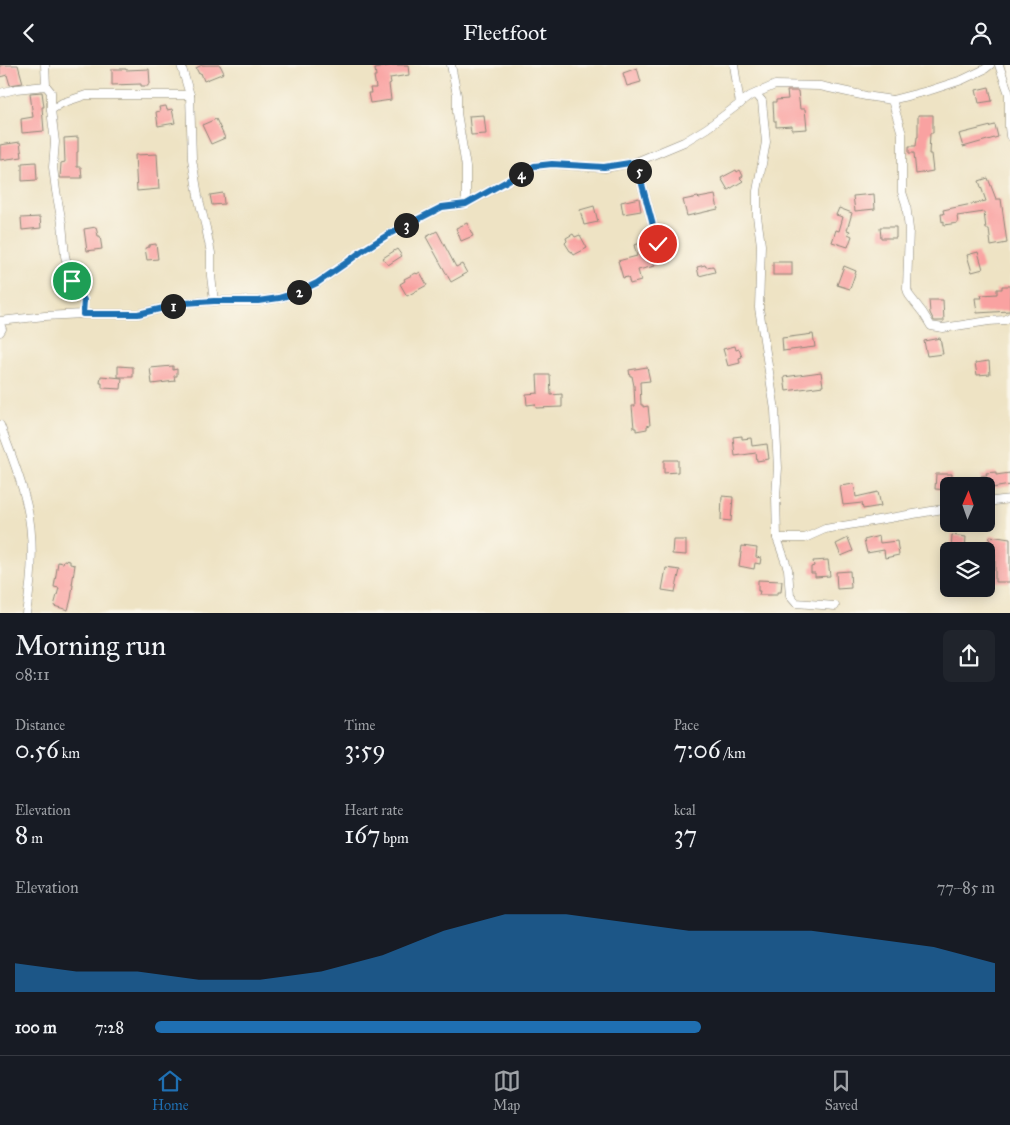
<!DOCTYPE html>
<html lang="en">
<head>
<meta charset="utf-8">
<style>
	body { margin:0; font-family:"IM FELL Great Primer",serif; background:#20242c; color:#f1f3f6; height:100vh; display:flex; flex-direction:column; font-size:19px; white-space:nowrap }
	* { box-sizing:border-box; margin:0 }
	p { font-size:16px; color:#9ea1a6 }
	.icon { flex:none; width:28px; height:28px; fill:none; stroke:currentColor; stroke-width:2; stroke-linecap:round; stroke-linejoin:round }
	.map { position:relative; height:548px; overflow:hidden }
	.drawer { display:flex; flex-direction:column; background:#171b24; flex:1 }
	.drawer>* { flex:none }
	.needle { width:32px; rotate:2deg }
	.fabs { position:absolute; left:940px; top:412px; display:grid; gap:10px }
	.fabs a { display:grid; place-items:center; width:55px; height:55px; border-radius:8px; background:#171b24; box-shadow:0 2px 12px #0003; font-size:25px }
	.pin { position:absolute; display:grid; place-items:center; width:42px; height:42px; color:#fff; margin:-21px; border:2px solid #fff; border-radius:50%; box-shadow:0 1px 5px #0007 }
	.km { position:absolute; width:25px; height:25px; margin:-12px; border-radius:50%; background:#222; color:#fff; font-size:14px; line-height:25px; text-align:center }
	.round { display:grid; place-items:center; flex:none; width:52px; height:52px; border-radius:8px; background:#20242c }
	.summary { display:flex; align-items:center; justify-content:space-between; height:85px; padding:0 15px }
	h1 { font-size:28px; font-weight:600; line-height:38px }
	.metrics { display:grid; grid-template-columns:repeat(3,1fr); gap:8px; height:85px; padding:5px 15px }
	.metrics div { display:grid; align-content:center }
	.metrics b { font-size:25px; font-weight:600 }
	.metrics small { font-size:14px; font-weight:400 }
	.metrics p { font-size:14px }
	.chart { height:140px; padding:10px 15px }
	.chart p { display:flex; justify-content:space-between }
	.chart svg { width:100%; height:90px; margin-top:5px; fill:#1f6fb2; opacity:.7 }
	ul { padding:0 15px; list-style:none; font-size:16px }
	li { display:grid; grid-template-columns:80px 60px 1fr; align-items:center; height:38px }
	li i { height:12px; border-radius:6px; background:#1f6fb2 }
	header { display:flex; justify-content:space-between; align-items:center; height:65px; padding:0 15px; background:#171b24; font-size:22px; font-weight:600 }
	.tabs { display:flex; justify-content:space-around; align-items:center; height:70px; border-top:1px solid #363941; background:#171b24; font-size:14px; color:#9ea1a6 }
	.tabs a { display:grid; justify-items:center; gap:2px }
	.tabs .on { color:#1f6fb2 }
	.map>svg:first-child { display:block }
	.building { fill:#f9a2a1 }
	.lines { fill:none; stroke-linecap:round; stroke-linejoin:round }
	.minor-casing { stroke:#8c8778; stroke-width:9 }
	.minor { stroke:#fff; stroke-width:8 }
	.route-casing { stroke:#fff; stroke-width:10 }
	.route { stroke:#1f6fb2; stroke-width:6 }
</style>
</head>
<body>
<header><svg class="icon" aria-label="back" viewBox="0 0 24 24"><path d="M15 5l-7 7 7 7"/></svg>Fleetfoot<svg class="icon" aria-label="person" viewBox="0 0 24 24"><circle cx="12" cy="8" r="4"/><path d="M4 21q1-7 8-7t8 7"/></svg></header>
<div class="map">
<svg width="1010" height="548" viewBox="0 0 1010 548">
	<rect width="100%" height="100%" fill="#fbf7ec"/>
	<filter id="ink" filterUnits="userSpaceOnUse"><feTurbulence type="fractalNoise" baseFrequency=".02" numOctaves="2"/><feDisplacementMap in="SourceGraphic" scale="10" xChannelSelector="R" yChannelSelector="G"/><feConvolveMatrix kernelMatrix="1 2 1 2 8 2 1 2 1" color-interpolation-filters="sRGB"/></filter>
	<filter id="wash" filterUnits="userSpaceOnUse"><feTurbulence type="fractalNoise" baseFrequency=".0096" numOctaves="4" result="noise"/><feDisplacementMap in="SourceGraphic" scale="20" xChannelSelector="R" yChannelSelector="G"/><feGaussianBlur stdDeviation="1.12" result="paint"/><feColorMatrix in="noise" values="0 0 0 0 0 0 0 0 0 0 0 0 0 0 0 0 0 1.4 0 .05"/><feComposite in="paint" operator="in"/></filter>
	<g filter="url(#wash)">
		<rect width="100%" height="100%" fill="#eee3c4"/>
		<g id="blocks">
			<g class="building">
				<polygon points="0,0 18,0 23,18 10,20 7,10 0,12"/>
				<polygon points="202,0 220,0 224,8 204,16 201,8 199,9 196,3"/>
				<polygon points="393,0 408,0 409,10 390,13 391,18 389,19 391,35 370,38 368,28 371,28 370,23 376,23 374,11 376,11 375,4"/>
				<polygon points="637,3 641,17 627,21 623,8"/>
				<polygon points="112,4 126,4 126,5 149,4 150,19 148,19 148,21 141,21 141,19 112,20"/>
				<polygon points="989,22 992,36 979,38 976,25"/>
				<polygon points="787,26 798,26 800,44 805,44 807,64 792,65 792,61 776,62 776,56 774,56 773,37 776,37 776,35 788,34"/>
				<polygon points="42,27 44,42 42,42 44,66 22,68 21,54 33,52 30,28"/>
				<polygon points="166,41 167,45 172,44 175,58 158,61 156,47 160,46 159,42"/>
				<polygon points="484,50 486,69 471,70 469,51"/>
				<polygon points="918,50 933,50 933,68 930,68 929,89 931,89 933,106 916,109 914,88 909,88 909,81 916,81 917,72 918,72"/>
				<polygon points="216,54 225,73 211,79 202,60"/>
				<polygon points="995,60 998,72 963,82 959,69"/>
				<polygon points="78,72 78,87 77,87 77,102 81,102 82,113 60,113 61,98 65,97 64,73"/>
				<polygon points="20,77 22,92 0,95 0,80"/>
				<polygon points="157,89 159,124 137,126 135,90"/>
				<polygon points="36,97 37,115 22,116 22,98"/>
				<polygon points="736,105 737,107 740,105 743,111 740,113 743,116 728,125 721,113"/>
				<polygon points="988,113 996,134 1001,134 1007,178 991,181 989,164 986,164 984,147 957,151 958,158 944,160 944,156 942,157 941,149 944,149 943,145 986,136 979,116"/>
				<polygon points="223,128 224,139 212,140 210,130"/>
				<polygon points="874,129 875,144 855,146 853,131"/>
				<polygon points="715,130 718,144 687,151 683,135 698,132 699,133"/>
				<polygon points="639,133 641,146 623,149 621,137"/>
				<polygon points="594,141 598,157 584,160 580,145"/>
				<polygon points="839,143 852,148 847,165 850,166 848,169 852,171 848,182 832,177 836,165 839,166 843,152 836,150"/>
				<polygon points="40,152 41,163 22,165 21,153"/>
				<polygon points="467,158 473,171 461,176 456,163"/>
				<polygon points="96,162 98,171 100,171 102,184 87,186 84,164"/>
				<polygon points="880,162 896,162 896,173 881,173"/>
				<polygon points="437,166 456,202 462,199 467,208 451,217 426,172"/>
				<polygon points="573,169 575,172 580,170 587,183 574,190 571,186 570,186 565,178 567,176 566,173"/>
				<polygon points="645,177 648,177 655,201 638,205 641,216 630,219 628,212 623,213 618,196 637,191 634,180"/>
				<polygon points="156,179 158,194 147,195 145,183 149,182 149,180"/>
				<polygon points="397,184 402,191 388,200 383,193"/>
				<polygon points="978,187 983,204 972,207 967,190"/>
				<rect x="773" y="197" width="19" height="13"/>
				<polygon points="705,200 706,202 713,201 715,207 699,211 697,202"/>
				<polygon points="844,201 856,206 850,224 837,220"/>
				<polygon points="420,207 427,220 407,231 400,219 405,216 404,214 416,208 417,209"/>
				<polygon points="1002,221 1010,221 1010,246 977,248 975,233 982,233 981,230 997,229 997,224 1002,224"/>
				<polygon points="929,235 943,235 944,256 934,256 930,248"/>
				<polygon points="813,269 815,282 783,286 782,273"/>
				<polygon points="940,273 943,289 927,291 924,276"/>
				<polygon points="735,281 736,285 739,284 742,292 739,293 740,298 728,301 723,284"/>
				<polygon points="989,296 990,309 977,310 975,298"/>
				<polygon points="118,301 133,302 133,312 118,312"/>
				<polygon points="173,301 173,305 177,304 177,311 174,311 175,316 152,319 150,303"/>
				<polygon points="647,302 650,316 640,317 641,340 643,340 643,342 648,341 650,360 647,361 647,364 636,366 636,363 634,363 632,341 635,341 634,321 632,311 630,311 629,305"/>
				<polygon points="821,307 823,321 786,326 784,312"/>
				<polygon points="537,310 550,310 551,330 562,329 562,342 536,343 535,339 527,340 526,329 538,328"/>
				<polygon points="101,311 122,313 121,324 102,323 102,318 100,318"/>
				<polygon points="742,371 742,374 751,373 752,381 767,379 769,394 757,396 756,388 735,391 733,372"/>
				<polygon points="664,395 678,395 678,407 664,408"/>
				<polygon points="996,407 996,410 1010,408 1010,420 992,423 982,421 981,411 987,410 986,408"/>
				<polygon points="936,409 952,409 951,421 949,421 949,425 935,424"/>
				<polygon points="854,419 856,432 878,427 881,441 863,444 862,438 843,440 840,421"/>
				<polygon points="722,431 733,432 731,456 721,455"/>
				<polygon points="952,470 966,472 965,486 951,486"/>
				<polygon points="879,471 880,478 897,476 899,490 885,493 884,485 867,488 864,475"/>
				<polygon points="990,471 1010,474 1010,517 995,517 995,488 988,487"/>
				<polygon points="848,473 853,486 841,491 836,479"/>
				<polygon points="673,475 686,475 686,490 672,489"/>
				<polygon points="742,481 757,483 756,492 761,493 760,499 755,498 754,504 739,501"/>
				<polygon points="64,495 70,496 70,499 75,500 72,520 73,520 71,534 68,545 54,541 59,523 54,522 58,497 63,498"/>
				<polygon points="828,495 830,511 815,512 815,508 811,508 811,502 814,501 813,496"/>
				<polygon points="666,503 680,505 675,527 662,525"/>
				<polygon points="850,506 851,523 837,524 836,507"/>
				<polygon points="758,515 782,516 781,527 777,527 777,530 759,530 760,526 758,526"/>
			</g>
		</g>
	</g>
	<g filter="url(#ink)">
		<use href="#blocks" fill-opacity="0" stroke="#8c8778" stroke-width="1"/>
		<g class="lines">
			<defs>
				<g id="minor">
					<polyline points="45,0 46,21 51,27 51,45 55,77 53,102 56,126 62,158 65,191 72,216 84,235 83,249"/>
					<polyline points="181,0 190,30 192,94 198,131 206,163 211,188 211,211 214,236"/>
					<polyline points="451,0 457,30 457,48 466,102 466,139"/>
					<polyline points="734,0 740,39"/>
					<polyline points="999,0 1009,29 1009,62 1010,71"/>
					<polyline points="0,28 16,24 46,21"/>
					<polyline points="756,29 762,36 766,77 757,126 757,151 761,180 759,243 775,345 778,403 776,431 777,473 788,504 790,531 796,538 835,541"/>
					<polyline points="892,35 902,69 902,127 906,139 909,164 907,224 909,230 923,248 931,261 943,263 989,256 1005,255 1010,252"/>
					<polyline points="51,45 62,38 86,30 190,30"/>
					<polyline points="636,97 658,179"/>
					<polyline points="0,256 45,251 83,249 138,249 185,238 214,236 258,236 279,233 296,228 317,218 346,198 362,186 389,169 442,142 466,139 535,101 552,99 605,103 636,97 684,77 707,63 750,31 775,20 820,21 866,31 892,35 931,25 962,15 985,4 990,0"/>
					<polyline points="0,259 2,264 0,267"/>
					<path d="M 0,360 C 9,383 18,406 24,429 C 35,467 33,509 26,548"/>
					<polyline points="986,437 1010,434"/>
					<polyline points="777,473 805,473 825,464 949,443"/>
				</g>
			</defs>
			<use href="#minor" class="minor-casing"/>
			<use href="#minor" class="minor"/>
		</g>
	</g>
	<g class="lines" filter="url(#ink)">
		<defs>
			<polyline id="route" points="72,216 84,235 83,249 138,249 185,238 214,236 258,236 279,233 296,228 317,218 346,198 362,186 389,169 442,142 466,139 534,101 552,99 604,102 636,97 658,179"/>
		</defs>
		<use href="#route" class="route-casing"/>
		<use href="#route" class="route"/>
	</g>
</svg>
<div class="fabs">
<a><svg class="needle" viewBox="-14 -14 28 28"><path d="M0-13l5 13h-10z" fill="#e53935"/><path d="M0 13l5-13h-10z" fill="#9ea1a6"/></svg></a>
<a><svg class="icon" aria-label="layers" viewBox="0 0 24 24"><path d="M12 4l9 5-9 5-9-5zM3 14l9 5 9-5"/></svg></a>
</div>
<div class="pin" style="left:72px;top:216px;background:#1e9e55"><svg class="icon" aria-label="arrive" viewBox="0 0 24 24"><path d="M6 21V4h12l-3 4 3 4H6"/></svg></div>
<div class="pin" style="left:658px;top:179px;background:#d93025"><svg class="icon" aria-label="check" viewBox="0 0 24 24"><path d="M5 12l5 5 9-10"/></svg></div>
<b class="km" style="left:173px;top:241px">1</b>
<b class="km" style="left:299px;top:227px">2</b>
<b class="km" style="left:406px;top:160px">3</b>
<b class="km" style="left:521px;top:109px">4</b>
<b class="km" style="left:639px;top:106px">5</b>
</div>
<section class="drawer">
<div class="summary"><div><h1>Morning run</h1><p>08:11</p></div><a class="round"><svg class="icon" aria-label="share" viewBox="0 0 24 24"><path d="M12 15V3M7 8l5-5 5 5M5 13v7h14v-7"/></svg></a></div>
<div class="metrics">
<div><p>Distance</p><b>0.56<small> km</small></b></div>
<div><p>Time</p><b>3:59</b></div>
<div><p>Pace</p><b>7:06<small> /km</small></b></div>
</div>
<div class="metrics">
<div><p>Elevation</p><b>8<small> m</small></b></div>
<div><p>Heart rate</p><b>167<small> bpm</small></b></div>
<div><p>kcal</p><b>37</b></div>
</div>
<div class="chart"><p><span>Elevation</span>77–85 m</p>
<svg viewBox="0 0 160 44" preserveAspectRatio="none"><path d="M0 44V30L10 34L20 34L30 38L40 38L50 34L60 26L70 14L80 6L90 6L100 10L110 14L120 14L130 14L140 18L150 22L160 30V44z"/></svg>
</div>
<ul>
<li><b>100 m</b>7:28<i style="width:65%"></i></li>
</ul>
</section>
<nav class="tabs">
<a class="on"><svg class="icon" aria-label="home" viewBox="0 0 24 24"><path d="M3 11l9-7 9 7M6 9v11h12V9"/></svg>Home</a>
<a><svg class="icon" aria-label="map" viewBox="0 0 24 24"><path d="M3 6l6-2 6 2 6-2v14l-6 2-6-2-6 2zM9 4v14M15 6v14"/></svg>Map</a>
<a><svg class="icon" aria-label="saved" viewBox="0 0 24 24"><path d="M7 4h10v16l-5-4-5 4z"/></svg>Saved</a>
</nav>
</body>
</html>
